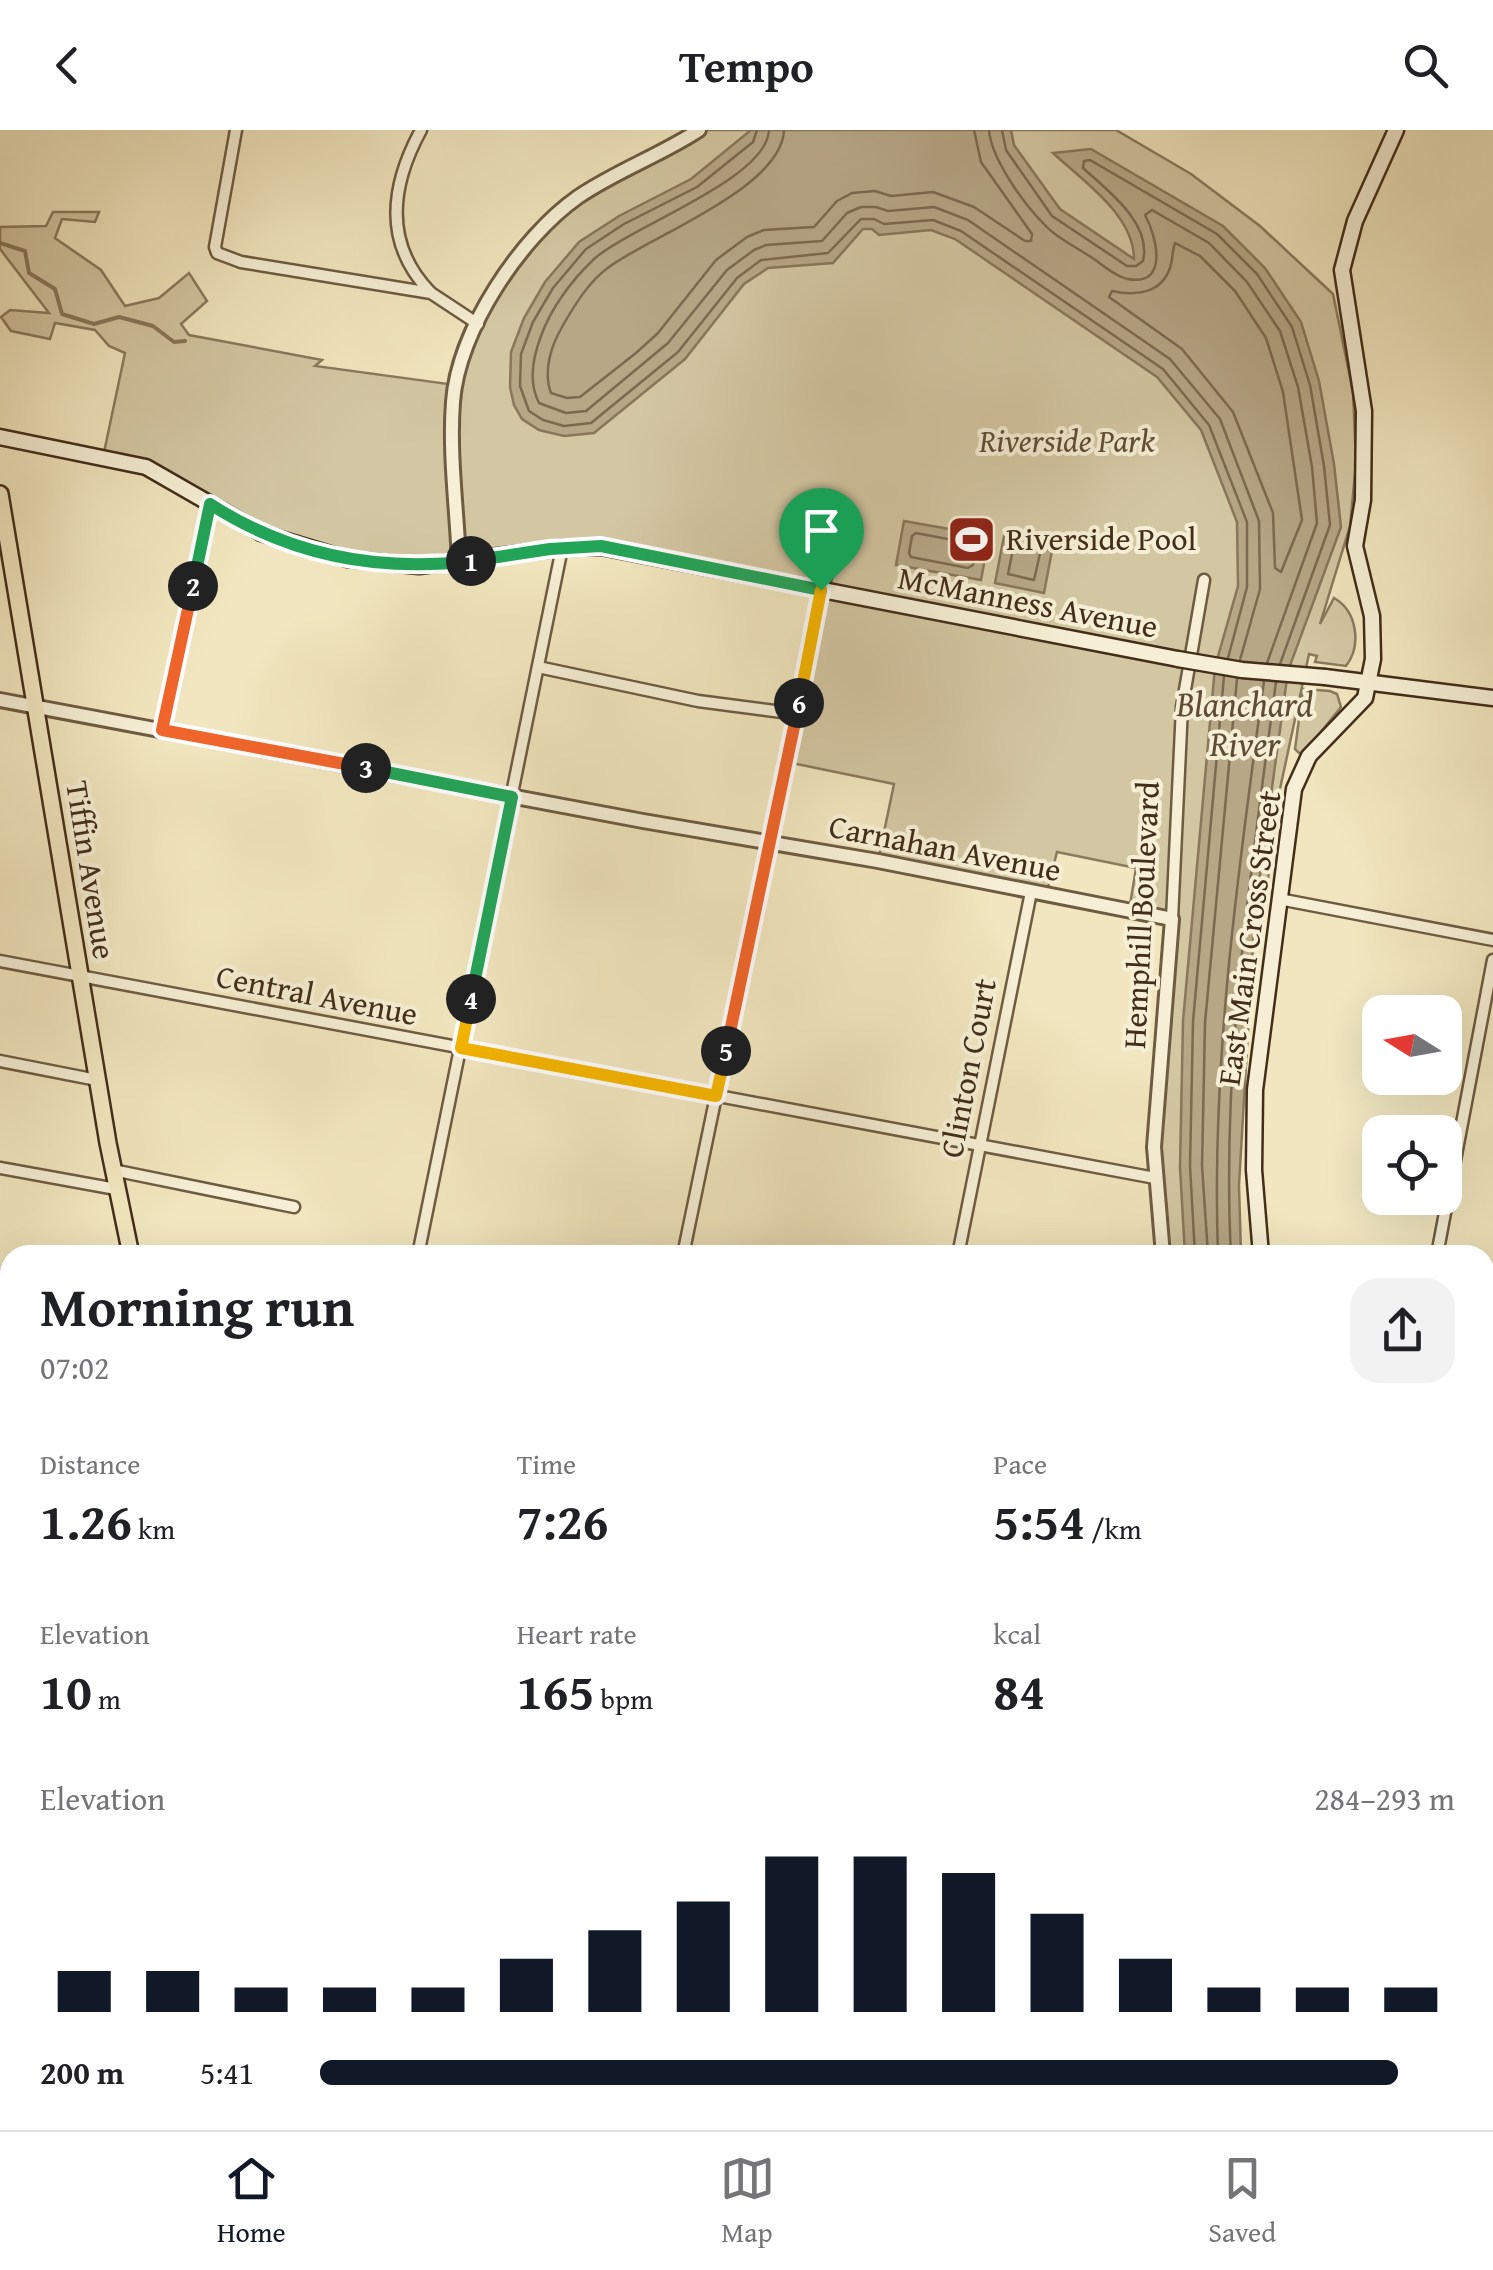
<!DOCTYPE html>
<html lang="en">
<head>
<meta charset="utf-8">
<style>
	body { margin:0; font-family:"Gentium Book Plus",serif; background:#f2f2f2; color:#202124; height:100vh; display:flex; flex-direction:column; font-size:38px; white-space:nowrap }
	* { box-sizing:border-box; margin:0 }
	p { font-size:32px; color:#757577 }
	.icon { flex:none; width:55px; height:55px; fill:none; stroke:currentColor; stroke-width:2; stroke-linecap:round; stroke-linejoin:round }
	.map { position:relative; flex:1; overflow:hidden }
	.details { position:absolute; left:0px; top:1115px; width:1495px; height:885px; display:flex; flex-direction:column; background:#fff; border-radius:30px 30px 0 0; box-shadow:0 10px 40px #0002 }
	.details>* { flex:none }
	.needle { width:65px; rotate:281deg }
	.tools { position:absolute; left:1362px; top:865px; display:grid; gap:20px }
	.tools a { display:grid; place-items:center; width:100px; height:100px; border-radius:20px; background:#fff; box-shadow:0 10px 40px #0002; font-size:50px }
	.pin { position:absolute; display:grid; place-items:center; width:85px; height:85px; color:#fff; margin:-102px -42px; border-radius:50% 50% 50% 0; rotate:-45deg; box-shadow:0 0 10px #0007 }
	.pin .icon { rotate:45deg }
	.km { position:absolute; width:50px; height:50px; margin:-25px; border-radius:50%; background:#222; color:#fff; font-size:28px; line-height:50px; text-align:center }
	.round { display:grid; place-items:center; flex:none; width:105px; height:105px; border-radius:30px; background:#f2f2f2 }
	.headline { display:flex; align-items:center; justify-content:space-between; height:170px; padding:0 40px }
	h1 { font-size:55px; font-weight:800; line-height:75px }
	.stats { display:grid; grid-template-columns:repeat(3,1fr); gap:15px; height:170px; padding:10px 40px }
	.stats div { display:grid; align-content:center }
	.stats b { font-size:50px; font-weight:800 }
	.stats small { font-size:28px; font-weight:400 }
	.stats p { font-size:28px }
	.chart { height:280px; padding:20px 40px }
	.chart p { display:flex; justify-content:space-between }
	.chart svg { width:100%; height:180px; margin-top:10px; stroke:#111827; stroke-width:6 }
	ul { padding:0 40px; list-style:none; font-size:32px }
	li { display:grid; grid-template-columns:160px 120px 1fr; align-items:center; height:75px }
	li i { height:25px; border-radius:12px; background:#111827 }
	header { display:flex; justify-content:space-between; align-items:center; height:130px; padding:0 40px; background:#fff; font-size:45px; font-weight:800 }
	.menu { display:flex; justify-content:space-around; align-items:center; height:140px; border-top:2px solid #e0e0e0; background:#fff; font-size:28px; color:#757577 }
	.menu a { display:grid; justify-items:center; gap:5px }
	.menu .on { color:#111827 }
	.map>svg:first-child { display:block }
	.green { fill:#d3c7a3; stroke:#8a7a5e; stroke-width:2.5 }
	.water { fill:#b6a787; stroke:#88775b; stroke-width:2.5 }
	.lines { fill:none; stroke-linecap:round; stroke-linejoin:round }
	.shore { stroke:#7c6a50; stroke-width:2.5 }
	.stream { stroke:#88775b; stroke-width:4 }
	.minor-casing { stroke:#6e5c42; stroke-width:15 }
	.tertiary-casing { stroke:#6e5c42; stroke-width:18 }
	.secondary-casing { stroke:#422e19; stroke-width:19 }
	.trunk-casing { stroke:#422e19; stroke-width:20 }
	.minor { stroke:#f6efd5; stroke-width:10 }
	.tertiary { stroke:#f6efd5; stroke-width:12 }
	.secondary { stroke:#f6efd5; stroke-width:14 }
	.trunk { stroke:#f1e6bf; stroke-width:15 }
	.secondary-bridge-casing { stroke:#422e19; stroke-width:19; stroke-linecap:butt }
	.secondary-bridge { stroke:#f6efd5; stroke-width:14 }
	.split-1-casing { stroke:#fff; stroke-width:20 }
	.split-2-casing { stroke:#fff; stroke-width:20 }
	.split-3-casing { stroke:#fff; stroke-width:20 }
	.split-4-casing { stroke:#fff; stroke-width:20 }
	.split-5-casing { stroke:#fff; stroke-width:20 }
	.split-6-casing { stroke:#fff; stroke-width:20 }
	.split-7-casing { stroke:#fff; stroke-width:20 }
	.split-1 { stroke:#22a559; stroke-width:12 }
	.split-2 { stroke:#22a559; stroke-width:12 }
	.split-3 { stroke:#f0652b; stroke-width:12 }
	.split-4 { stroke:#22a559; stroke-width:12 }
	.split-5 { stroke:#f5b400; stroke-width:12 }
	.split-6 { stroke:#f0652b; stroke-width:12 }
	.split-7 { stroke:#f5b400; stroke-width:12 }
	.labels { text-anchor:middle; stroke-width:8; stroke-linejoin:round; paint-order:stroke }
	.park-label { font-size:32px; font-style:italic; fill:#5f4d35; stroke:#f6efd5 }
	.poi-label { font-size:32px; fill:#422e19; stroke:#f6efd5; text-anchor:start }
	.street-label { font-size:32px; fill:#422e19; stroke:#f6efd5 }
	.water-label { font-size:35px; font-style:italic; fill:#5f4c34; stroke:#f6efd5 }
</style>
</head>
<body>
<header><svg class="icon" aria-label="back" viewBox="0 0 24 24"><path d="M15 5l-7 7 7 7"/></svg>Tempo<svg class="icon" aria-label="search" viewBox="0 0 24 24"><circle cx="10" cy="10" r="6"/><path d="M15 15l6 6"/></svg></header>
<div class="map">
<svg width="1493" height="2000" viewBox="0 0 1493 2000">
	<rect width="100%" height="100%" fill="#f1e6bf"/>
	<filter id="stains"><feTurbulence type="fractalNoise" baseFrequency=".002" numOctaves="4"/><feColorMatrix values="0 0 0 0 .2 0 0 0 0 .09 0 0 0 0 .02 0 0 0 .5 -.17"/></filter>
	<radialGradient id="worn" r=".72"><stop offset=".6" stop-color="#630" stop-opacity="0"/><stop offset="1" stop-color="#630" stop-opacity=".3"/></radialGradient>
	<g class="green">
		<path d="M 699,0 L 1116,0 L 1191,44 L 1260,96 L 1333,164 L 1353,262 L 1356,333 L 1350,396 L 1320,494 L 1334,468 C 1357,481 1362,515 1346,536 L 1315,532 L 1317,526 L 1309,524 L 1280,659 L 1260,808 L 1223,800 L 1201,1125 L 1163,1125 L 1155,1048 L 1172,789 L 1129,781 L 1136,738 L 1057,722 L 1046,765 L 878,731 L 894,654 L 787,632 L 821,460 L 601,417 L 459,433 L 304,418 L 162,343 L 103,327 L 125,223 L 109,216 L 95,200 L 55,193 L 50,209 L 11,201 L 1,187 L 10,180 L 49,183 L 0,119 L 0,97 L 46,96 L 53,82 L 99,82 L 95,92 L 62,89 L 55,108 L 101,140 L 125,176 L 159,168 L 189,143 L 207,171 L 181,194 L 189,205 L 322,230 L 315,236 L 455,255 L 478,194 L 546,92 Z"/>
		<polygon points="1303,559 1330,561 1337,564 1341,577 1304,623 1299,623 1295,619"/>
		<polygon points="1485,1433 1493,1433 1493,1605 1485,1606"/>
	</g>
	<g class="water">
		<path d="M 751,0 L 1011,0 L 1014,15 L 1060,79 L 1134,129 C 1134,85 1083,51 1053,23 L 1091,19 L 1223,96 L 1265,138 L 1301,192 L 1319,251 L 1334,334 L 1341,397 L 1288,541 L 1255,782 L 1239,1055 L 1241,1125 L 1185,1125 L 1180,1037 L 1183,891 L 1215,537 L 1238,456 L 1237,392 L 1201,300 L 1157,247 L 955,109 L 931,100 L 879,105 L 872,99 L 863,99 L 833,133 L 768,138 L 744,154 L 685,229 L 594,303 L 564,306 L 539,300 L 522,289 L 514,275 L 510,257 L 511,222 L 524,188 L 545,152 L 579,112 L 619,86 L 691,49 Z"/>
		<polygon points="904,391 989,406 981,450 896,435"/>
		<polygon points="1005,401 1054,410 1044,463 995,453"/>
		<polygon points="1186,1990 1278,1990 1278,2000 1184,2000"/>
	</g>
	<g class="lines">
		<g class="shore">
			<polyline points="757,0 753,12 697,57 624,94 586,119 553,158 533,192 521,224 520,256 529,281 543,290 564,296 591,293 678,222 737,148 761,130 828,123 861,89 874,89 884,94 933,90 961,101 1163,239 1209,295 1247,392 1247,457 1228,528"/>
			<path d="M 769,0 C 767,50 628,97 593,130 C 572,150 551,178 541,206 C 533,227 528,252 539,273 L 566,283 L 586,281 L 668,213 L 727,140 L 754,120 L 766,115 L 822,111 L 847,83 L 861,77 L 876,77 L 888,81 L 934,77 L 968,90 L 1170,229 L 1220,289 L 1259,391 L 1260,459 L 1240,530"/>
			<path d="M 784,0 C 782,58 651,106 609,137 C 589,151 574,176 562,197 C 551,216 543,241 551,263 L 567,268 L 580,267 L 636,223 L 658,203 L 716,130 L 747,107 L 764,100 L 814,97 L 837,71 L 852,63 L 875,61 L 891,66 L 933,62 L 974,77 L 1025,111 L 1031,111 L 1032,104 L 981,32 L 974,0"/>
			<path d="M 989,0 C 991,28 1023,73 1043,93 C 1056,108 1078,118 1094,129 C 1104,136 1116,147 1128,149 C 1170,157 1156,105 1145,85 L 1152,80 L 1209,113 L 1247,152 L 1280,201 L 1298,257 L 1312,337 L 1317,393 L 1267,533"/>
			<path d="M 1002,0 L 1006,20 L 1052,86 L 1127,136 L 1136,136 L 1143,131 C 1152,93 1108,61 1083,38 L 1084,31 L 1090,30 L 1217,104 L 1257,144 L 1292,197 L 1310,255 L 1324,336 L 1330,395 L 1280,534"/>
			<path d="M 1175,113 L 1200,126 L 1235,161 L 1266,208 L 1283,262 L 1302,390 L 1281,442 L 1275,438 L 1273,383 L 1233,282 L 1182,219 L 1109,167 L 1112,161 C 1135,166 1161,164 1170,138 C 1173,129 1172,121 1175,113 Z"/>
			<polygon points="916,403 974,414 976,418 973,435 968,438 911,427 909,423 912,406"/>
			<polygon points="1014,414 1041,419 1034,450 1008,444"/>
			<polyline points="1195,1125 1190,1036 1193,892 1224,546"/>
			<polyline points="1208,1125 1202,1036 1205,893 1237,549"/>
			<path d="M 1218,1125 C 1211,933 1238,741 1264,551"/>
			<path d="M 1231,1125 C 1221,934 1251,741 1276,552"/>
		</g>
		<g class="stream">
			<polyline points="0,113 25,121 29,143 55,159 62,184 94,194 119,187 153,196 174,212 185,211"/>
			<polyline points="1485,1421 1493,1421"/>
		</g>
		<defs>
			<g id="minor">
				<polyline points="236,0 215,117 217,123 241,132 431,163 478,194"/>
				<path d="M 421,0 C 391,55 383,113 430,162"/>
				<polyline points="538,537 698,571 797,584"/>
				<polyline points="162,601 210,375"/>
				<polyline points="1279,769 1493,810"/>
				<polyline points="1172,789 1182,577 1204,450"/>
				<polyline points="0,831 1155,1048"/>
				<polyline points="0,931 97,950"/>
				<polyline points="0,1038 116,1059"/>
				<polyline points="113,1040 294,1077"/>
				<polyline points="418,1125 562,418"/>
				<polyline points="683,1125 821,460 833,429"/>
				<polyline points="958,1125 1031,762"/>
				<polyline points="1437,1125 1493,830"/>
				<polyline points="0,1233 10,1235"/>
				<polyline points="1485,1299 1493,1298"/>
				<polyline points="0,1493 10,1495"/>
				<polyline points="0,1603 10,1551"/>
				<polyline points="0,1783 10,1785"/>
				<polyline points="232,2000 234,1990"/>
				<polyline points="507,2000 509,1990"/>
			</g>
			<g id="tertiary">
				<path d="M 459,433 C 457,379 449,325 453,272 C 458,200 521,107 578,67 C 616,41 661,25 699,0"/>
				<polyline points="0,570 643,691 878,731 1172,789 1154,1017 1163,1125"/>
				<polyline points="0,1640 10,1642"/>
				<polyline points="0,1846 10,1797"/>
				<polyline points="765,2000 767,1990"/>
			</g>
			<g id="secondary">
				<polyline points="0,307 146,337 261,403 347,429 419,436 562,418 601,417 1178,529"/>
				<polyline points="1325,547 1493,568"/>
				<polyline points="1261,1125 1254,1040 1255,960 1294,659 1309,626 1365,568 1373,529 1372,486 1355,416 1363,370 1364,281 1342,140 1355,91 1396,0"/>
				<polyline points="1485,1909 1493,1911"/>
				<polyline points="659,1990 667,2000"/>
				<polyline points="1419,1990 1421,2000"/>
			</g>
			<g id="trunk">
				<polyline points="0,364 108,1013 131,1125"/>
				<polyline points="398,1990 402,2000"/>
			</g>
		</defs>
		<use href="#minor" class="minor-casing"/>
		<use href="#tertiary" class="tertiary-casing"/>
		<use href="#secondary" class="secondary-casing"/>
		<use href="#trunk" class="trunk-casing"/>
		<use href="#minor" class="minor"/>
		<use href="#tertiary" class="tertiary"/>
		<use href="#secondary" class="secondary"/>
		<use href="#trunk" class="trunk"/>
		<defs>
			<polyline id="secondary-bridge" points="1178,529 1242,540 1325,547"/>
		</defs>
		<use href="#secondary-bridge" class="secondary-bridge-casing"/>
		<use href="#secondary-bridge" class="secondary-bridge"/>
	</g>
	<g class="lines">
		<defs>
			<polyline id="split-1" points="471,431 550,419 601,416 821,460"/>
			<path id="split-2" d="M 193,456 L 210,374 C 289,425 378,442 471,431"/>
			<polyline id="split-3" points="193,456 162,600 366,638"/>
			<polyline id="split-4" points="366,638 512,667 471,869"/>
			<polyline id="split-5" points="471,869 461,918 716,966 726,921"/>
			<polyline id="split-6" points="726,921 799,573"/>
			<polyline id="split-7" points="799,573 821,460"/>
		</defs>
		<use href="#split-1" class="split-1-casing"/>
		<use href="#split-2" class="split-2-casing"/>
		<use href="#split-3" class="split-3-casing"/>
		<use href="#split-4" class="split-4-casing"/>
		<use href="#split-5" class="split-5-casing"/>
		<use href="#split-6" class="split-6-casing"/>
		<use href="#split-7" class="split-7-casing"/>
		<use href="#split-1" class="split-1"/>
		<use href="#split-2" class="split-2"/>
		<use href="#split-3" class="split-3"/>
		<use href="#split-4" class="split-4"/>
		<use href="#split-5" class="split-5"/>
		<use href="#split-6" class="split-6"/>
		<use href="#split-7" class="split-7"/>
	</g>
	<defs>
		<symbol id="stadium-square" viewBox="-11 -11 22 22"><rect x="-9" y="-9" width="18" height="18" rx="4" fill="#8f2418" stroke="#f6efd5"/><path d="M0-5a6.5 5 0 1 0 0 10a6.5 5 0 1 0 0-10ZM-3.5-1.8h7v3.6h-7Z" fill="#fff"/></symbol>
	</defs>
	<g fill-rule="evenodd">
		<use href="#stadium-square" x="944" y="382" width="55" height="55"/>
	</g>
	<g class="labels">
		<g class="park-label">
			<text x="1067" y="322">Riverside Park</text>
		</g>
		<g class="poi-label">
			<text x="1006" y="420">Riverside Pool</text>
		</g>
		<g class="street-label">
			<text transform="translate(1028 472) rotate(11)" y="11">McManness Avenue</text>
			<text transform="translate(945 718) rotate(11)" y="11">Carnahan Avenue</text>
			<text transform="translate(91 740) rotate(81)" y="11">Tiffin Avenue</text>
			<text transform="translate(1141 785) rotate(-87)" y="11">Hemphill Boulevard</text>
			<text transform="translate(1249 808) rotate(-82)" y="11">East Main Cross Street</text>
			<text transform="translate(317 865) rotate(11)" y="11">Central Avenue</text>
			<text transform="translate(968 938) rotate(-79)" y="11">Clinton Court</text>
		</g>
		<g class="water-label">
			<text x="1245" y="586">Blanchard<tspan x="1245" dy="40">River</tspan></text>
		</g>
	</g>
	<rect width="100%" height="100%" filter="url(#stains)"/>
	<rect width="100%" height="100%" fill="url(#worn)"/>
</svg>
<div class="tools">
<a><svg class="needle" viewBox="-14 -14 28 28"><path d="M0-13l5 13h-10z" fill="#e53935"/><path d="M0 13l5-13h-10z" fill="#757577"/></svg></a>
<a><svg class="icon" aria-label="locate" viewBox="0 0 24 24"><circle cx="12" cy="12" r="6"/><path d="M12 2v4M12 18v4M2 12h4M18 12h4"/></svg></a>
</div>
<div class="pin" style="left:821px;top:460px;background:#1e9e55"><svg class="icon" aria-label="arrive" viewBox="0 0 24 24"><path d="M6 21V4h12l-3 4 3 4H6"/></svg></div>
<b class="km" style="left:471px;top:431px">1</b>
<b class="km" style="left:193px;top:456px">2</b>
<b class="km" style="left:366px;top:638px">3</b>
<b class="km" style="left:471px;top:869px">4</b>
<b class="km" style="left:726px;top:921px">5</b>
<b class="km" style="left:799px;top:573px">6</b>
<section class="details">
<div class="headline"><div><h1>Morning run</h1><p>07:02</p></div><a class="round"><svg class="icon" aria-label="share" viewBox="0 0 24 24"><path d="M12 15V3M7 8l5-5 5 5M5 13v7h14v-7"/></svg></a></div>
<div class="stats">
<div><p>Distance</p><b>1.26<small> km</small></b></div>
<div><p>Time</p><b>7:26</b></div>
<div><p>Pace</p><b>5:54<small> /km</small></b></div>
</div>
<div class="stats">
<div><p>Elevation</p><b>10<small> m</small></b></div>
<div><p>Heart rate</p><b>165<small> bpm</small></b></div>
<div><p>kcal</p><b>84</b></div>
</div>
<div class="chart"><p><span>Elevation</span>284–293 m</p>
<svg viewBox="0 0 160 44" preserveAspectRatio="none"><path d="M5 44V34M15 44V34M25 44V38M35 44V38M45 44V38M55 44V31M65 44V24M75 44V17M85 44V6M95 44V6M105 44V10M115 44V20M125 44V31M135 44V38M145 44V38M155 44V38"/></svg>
</div>
<ul>
<li><b>200 m</b>5:41<i style="width:95%"></i></li>
</ul>
</section>
</div>
<nav class="menu">
<a class="on"><svg class="icon" aria-label="home" viewBox="0 0 24 24"><path d="M3 11l9-7 9 7M6 9v11h12V9"/></svg>Home</a>
<a><svg class="icon" aria-label="map" viewBox="0 0 24 24"><path d="M3 6l6-2 6 2 6-2v14l-6 2-6-2-6 2zM9 4v14M15 6v14"/></svg>Map</a>
<a><svg class="icon" aria-label="saved" viewBox="0 0 24 24"><path d="M7 4h10v16l-5-4-5 4z"/></svg>Saved</a>
</nav>
</body>
</html>
